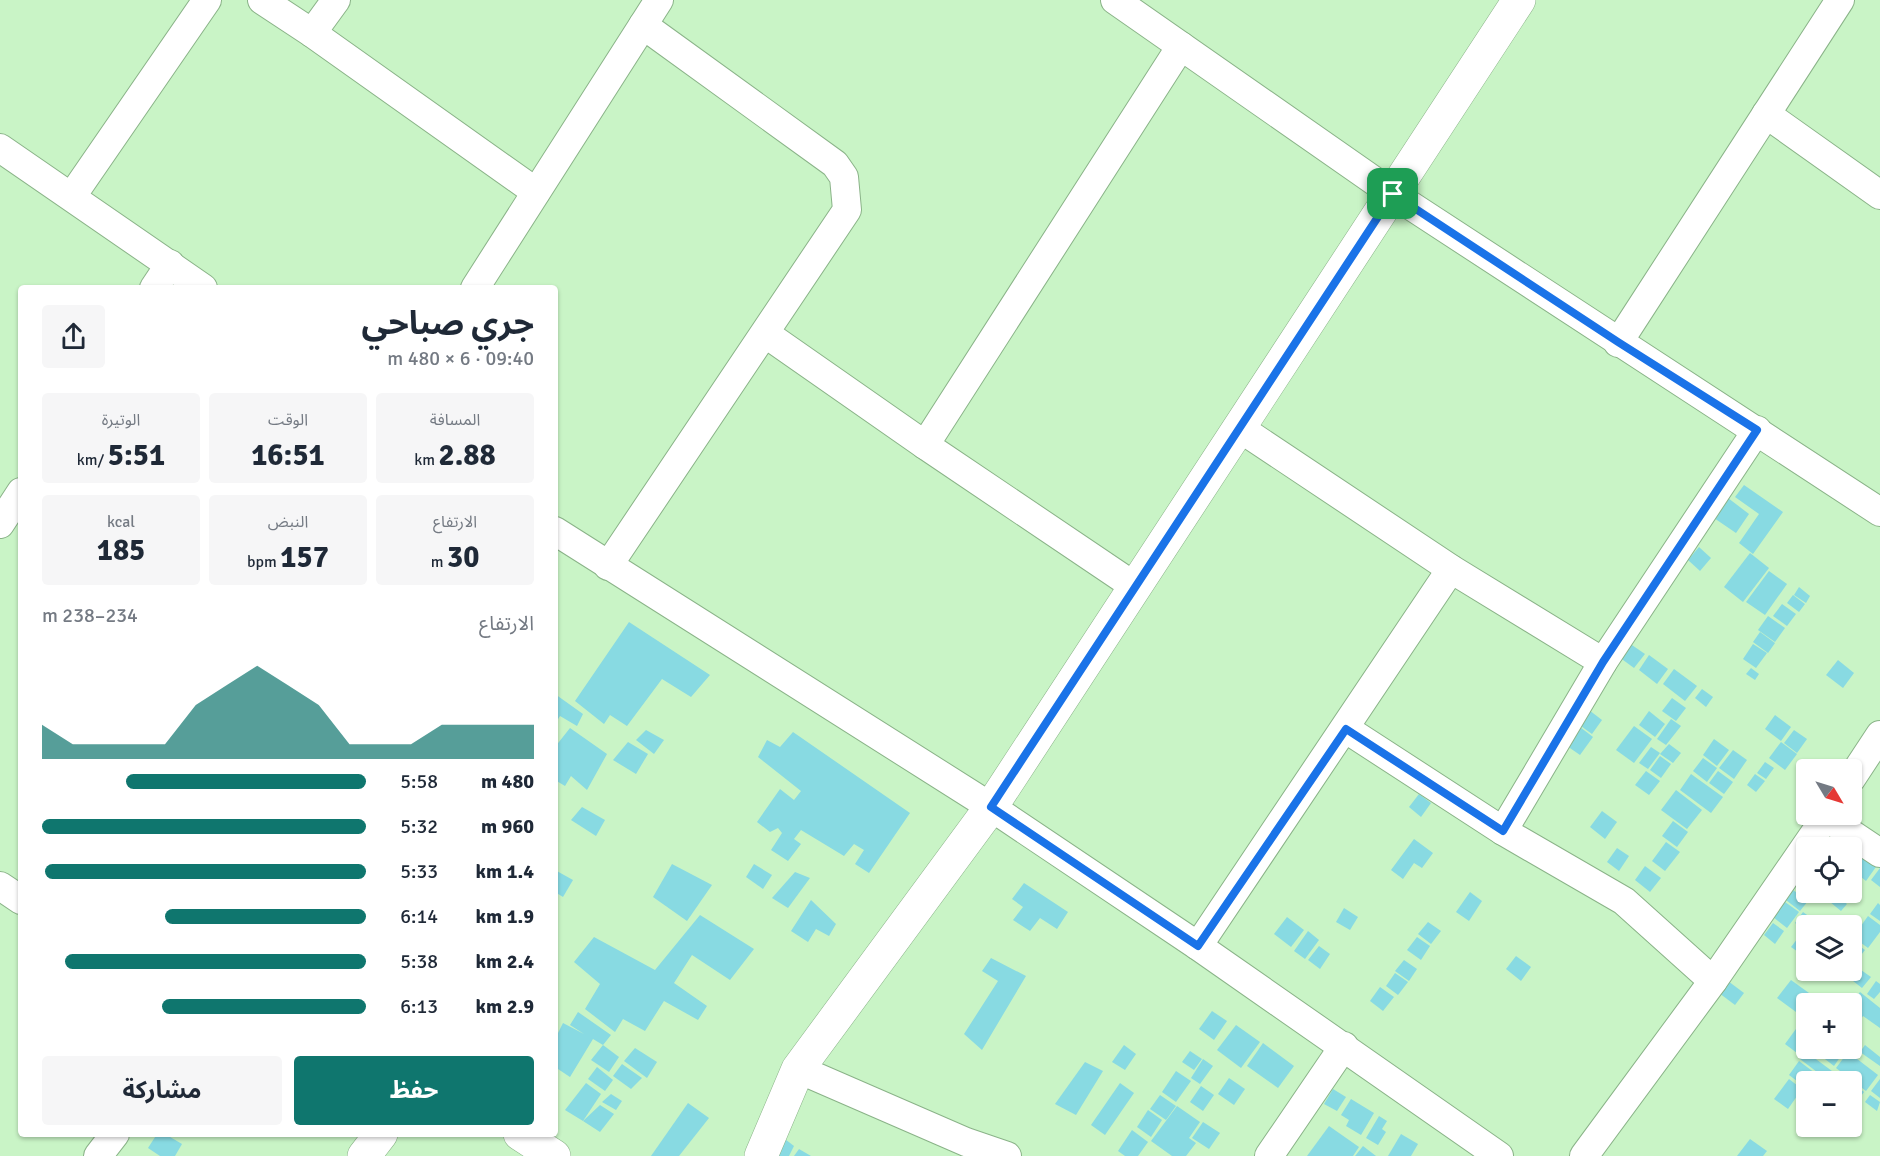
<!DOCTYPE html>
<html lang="ar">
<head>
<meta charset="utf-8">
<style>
	body { margin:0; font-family:Signika,"Noto Sans Arabic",sans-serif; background:#f6f6f7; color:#1f2937; direction:rtl; height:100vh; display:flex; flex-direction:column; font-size:22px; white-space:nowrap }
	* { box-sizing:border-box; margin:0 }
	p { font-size:20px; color:#747a83 }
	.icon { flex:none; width:33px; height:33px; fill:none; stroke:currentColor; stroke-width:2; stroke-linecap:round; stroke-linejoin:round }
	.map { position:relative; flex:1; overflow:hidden; direction:ltr }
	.sheet { position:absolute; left:18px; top:285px; width:540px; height:852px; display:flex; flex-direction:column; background:#fff; border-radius:6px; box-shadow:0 2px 4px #0004; direction:rtl }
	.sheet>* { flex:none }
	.needle { width:39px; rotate:128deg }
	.tools { position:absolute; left:1796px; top:759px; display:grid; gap:12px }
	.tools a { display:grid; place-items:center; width:66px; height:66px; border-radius:6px; background:#fff; box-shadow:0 2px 4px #0004; font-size:30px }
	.pin { position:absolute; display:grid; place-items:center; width:51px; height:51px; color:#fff; margin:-26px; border-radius:12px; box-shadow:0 3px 9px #0006 }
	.round { display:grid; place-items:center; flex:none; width:63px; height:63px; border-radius:6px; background:#f6f6f7 }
	.overview { display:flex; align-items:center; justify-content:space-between; height:102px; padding:0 24px }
	h1 { font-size:33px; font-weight:700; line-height:45px }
	.stats { display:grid; grid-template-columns:repeat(3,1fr); gap:9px; height:102px; padding:6px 24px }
	.stats div { display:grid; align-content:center; border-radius:6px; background:#f6f6f7; text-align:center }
	.stats b { font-size:30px; font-weight:700 }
	.stats small { font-size:16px; font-weight:400 }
	.stats p { font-size:16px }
	.chart { height:168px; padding:12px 24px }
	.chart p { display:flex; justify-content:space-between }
	.chart svg { width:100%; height:108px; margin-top:6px; fill:#0f766e; opacity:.7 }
	.primary-button { display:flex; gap:12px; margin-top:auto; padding:12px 24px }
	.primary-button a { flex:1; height:69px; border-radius:6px; background:#0f766e; color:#fff; font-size:24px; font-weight:700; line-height:69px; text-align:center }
	.primary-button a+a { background:#f6f6f7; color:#1f2937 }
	ul { padding:0 24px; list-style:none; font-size:20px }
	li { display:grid; grid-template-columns:96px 72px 1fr; align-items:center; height:45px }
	li i { height:15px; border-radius:8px; background:#0f766e }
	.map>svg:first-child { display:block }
	.building { fill:#88dae2 }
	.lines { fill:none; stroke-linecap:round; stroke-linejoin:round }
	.minor-casing { stroke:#8ab388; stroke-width:30 }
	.tertiary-casing { stroke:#8ab388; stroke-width:34 }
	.minor { stroke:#fff; stroke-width:28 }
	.tertiary { stroke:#fff; stroke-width:33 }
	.route-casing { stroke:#fff; stroke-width:12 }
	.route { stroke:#1a73e8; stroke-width:8 }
</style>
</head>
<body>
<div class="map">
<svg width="1880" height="1156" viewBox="0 0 1880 1156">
	<rect width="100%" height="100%" fill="#c9f4c6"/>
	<g class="building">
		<polygon points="1744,485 1783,512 1753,554 1739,543 1759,514 1735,497"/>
		<polygon points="1728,498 1749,514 1736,533 1714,518"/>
		<polygon points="1699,547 1711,558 1700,571 1688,560"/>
		<polygon points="1750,553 1769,568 1743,602 1724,587"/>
		<polygon points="1769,571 1787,584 1765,615 1746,602"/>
		<polygon points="1799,587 1810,596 1806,603 1794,595"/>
		<polygon points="1793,595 1805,604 1799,612 1787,603"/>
		<polygon points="1782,604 1796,614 1787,626 1773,616"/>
		<polygon points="1768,616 1785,628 1775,642 1758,630"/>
		<polygon points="629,622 710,675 691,697 662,679 627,726 610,715 604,724 575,701"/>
		<polygon points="1760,632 1775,643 1768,653 1753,642"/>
		<polygon points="1629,643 1645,654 1634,668 1619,657"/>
		<polygon points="1753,644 1767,653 1756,668 1743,659"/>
		<polygon points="1649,655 1668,669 1657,684 1639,670"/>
		<polygon points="1838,660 1854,673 1843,688 1826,675"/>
		<polygon points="1751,668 1759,674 1755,680 1746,674"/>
		<polygon points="1674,669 1697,686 1685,701 1663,684"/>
		<polygon points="1702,689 1713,697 1706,707 1695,698"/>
		<polygon points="555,694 583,714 577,726 560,716 555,724"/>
		<polygon points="1672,698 1686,708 1676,721 1662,711"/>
		<polygon points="1589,710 1602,720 1592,734 1578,724"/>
		<polygon points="1649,711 1665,724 1655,737 1639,725"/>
		<polygon points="1775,715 1791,727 1781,741 1765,729"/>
		<polygon points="1671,719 1681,726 1666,745 1657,739"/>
		<polygon points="1634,726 1652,739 1634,763 1616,750"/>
		<polygon points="1580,727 1593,737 1580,755 1567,746"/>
		<polygon points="570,728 607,754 587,790 571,776 565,786 555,780 555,747"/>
		<polygon points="646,730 664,740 654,754 636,740"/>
		<polygon points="1794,730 1807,739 1797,753 1784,743"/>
		<polygon points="793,732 910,813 869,873 855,864 864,850 854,844 844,856 801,830 794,839 801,844 788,861 771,850 782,833 778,828 770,832 757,822 780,789 794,800 801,791 758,757 767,740 780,747"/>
		<polygon points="1714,739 1729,750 1717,766 1703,755"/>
		<polygon points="628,742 648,754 636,774 613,760"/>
		<polygon points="1781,742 1797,754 1785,770 1769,758"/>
		<polygon points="1669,744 1681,753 1673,763 1660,754"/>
		<polygon points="1651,747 1660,753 1648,769 1639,763"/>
		<polygon points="1733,750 1747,760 1734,779 1719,768"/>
		<polygon points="1660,756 1671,764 1661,778 1650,770"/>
		<polygon points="1703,758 1717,768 1707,782 1693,771"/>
		<polygon points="1765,762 1774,768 1766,779 1757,773"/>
		<polygon points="1646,771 1660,781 1649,795 1635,785"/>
		<polygon points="1718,771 1733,782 1724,794 1709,783"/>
		<polygon points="1691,774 1723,797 1711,813 1680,790"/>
		<polygon points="1755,774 1765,781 1756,792 1747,785"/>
		<polygon points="1676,790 1702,810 1687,829 1661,810"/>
		<polygon points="1419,794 1431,803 1421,817 1409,807"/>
		<polygon points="582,807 605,820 596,836 571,820"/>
		<polygon points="1602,811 1617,822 1605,839 1590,827"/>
		<polygon points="1673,821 1688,832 1677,847 1662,836"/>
		<polygon points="1831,833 1847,845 1845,848 1820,848"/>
		<polygon points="1414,839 1433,853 1422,868 1414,863 1403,879 1391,870"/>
		<polygon points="1666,842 1680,852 1665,871 1652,861"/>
		<polygon points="1617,848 1629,856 1619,871 1607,862"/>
		<polygon points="1856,848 1878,864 1866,881 1851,869 1851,855"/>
		<polygon points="672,864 712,885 687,921 653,897"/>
		<polygon points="754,864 772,875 763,889 746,877"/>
		<polygon points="1645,866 1661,878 1650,892 1635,880"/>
		<polygon points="1880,868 1880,887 1871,880"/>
		<polygon points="555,870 573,880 563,897 555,892"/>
		<polygon points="795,872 810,878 788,908 772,898"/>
		<polygon points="1024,883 1068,912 1057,929 1040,918 1030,931 1013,920 1023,907 1012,899"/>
		<polygon points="1793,890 1808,901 1800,911 1786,900"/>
		<polygon points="1470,892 1482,901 1469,921 1456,912"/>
		<polygon points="1813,892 1829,892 1831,894 1826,902"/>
		<polygon points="1836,895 1847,904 1841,911 1830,902"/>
		<polygon points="811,900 836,924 829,936 816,929 808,942 791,931"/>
		<polygon points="1785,902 1799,912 1787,928 1773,917"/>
		<polygon points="1878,903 1880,905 1880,921 1870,914"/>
		<polygon points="1344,908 1358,917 1350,930 1336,922"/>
		<polygon points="1803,912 1822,926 1806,926 1806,931 1795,923"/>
		<polygon points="700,915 754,949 730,980 692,955 674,983 707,1006 698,1020 664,1001 645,1031 623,1019 615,1032 585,1009 600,984 574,962 594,937 655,970"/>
		<polygon points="1868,916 1880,925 1880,932 1868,948 1853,937"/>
		<polygon points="1287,917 1304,930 1291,947 1274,934"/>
		<polygon points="1428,922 1441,931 1431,944 1418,934"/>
		<polygon points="1773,923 1784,931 1775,944 1764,935"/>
		<polygon points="1308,931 1319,940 1305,959 1294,951"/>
		<polygon points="1801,934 1806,938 1806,946 1801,954 1791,947"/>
		<polygon points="1417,937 1430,946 1421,960 1407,950"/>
		<polygon points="1854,942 1865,950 1854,964 1851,962 1851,946"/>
		<polygon points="1319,946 1330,954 1320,969 1308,960"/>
		<polygon points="1516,956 1531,967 1521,981 1506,969"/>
		<polygon points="991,958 1026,976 982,1050 964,1034 998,981 982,971"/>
		<polygon points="1404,960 1417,969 1409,981 1395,971"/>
		<polygon points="1861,970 1871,977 1862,988 1853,981"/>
		<polygon points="1395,973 1408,982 1398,995 1386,986"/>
		<polygon points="1791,980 1809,993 1796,1012 1777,998"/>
		<polygon points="1728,981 1744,993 1735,1005 1719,993"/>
		<polygon points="1876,981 1880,984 1880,992 1874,999 1867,994"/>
		<polygon points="1380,987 1394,997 1383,1011 1370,1001"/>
		<polygon points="1860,992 1880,1008 1880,1028 1863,1016 1861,1019 1851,1011 1851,1004"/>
		<polygon points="1212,1011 1227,1021 1214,1040 1199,1029"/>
		<polygon points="578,1012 611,1035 603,1045 593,1039 570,1077 555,1067 555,1039 563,1023 584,1034 570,1025"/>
		<polygon points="1801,1022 1806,1026 1806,1041 1797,1053 1785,1044"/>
		<polygon points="1236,1025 1260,1042 1241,1068 1217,1050"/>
		<polygon points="1263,1043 1294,1066 1278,1088 1247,1066"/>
		<polygon points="603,1045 619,1057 609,1072 591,1060"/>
		<polygon points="1124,1045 1136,1054 1125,1070 1112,1062"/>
		<polygon points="1865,1045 1880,1057 1880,1066 1860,1052"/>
		<polygon points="635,1048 657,1062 647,1078 624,1061"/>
		<polygon points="1826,1048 1845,1050 1834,1066 1821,1056"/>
		<polygon points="1190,1051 1202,1059 1194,1070 1182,1062"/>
		<polygon points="1805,1051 1836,1074 1830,1082 1800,1059"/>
		<polygon points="1848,1052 1878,1075 1866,1091 1836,1068"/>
		<polygon points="1203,1059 1213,1066 1200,1084 1191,1078"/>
		<polygon points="1799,1061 1815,1073 1806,1082 1805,1087 1789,1075"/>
		<polygon points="1085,1062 1103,1071 1076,1115 1055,1104"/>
		<polygon points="622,1064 642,1078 631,1089 613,1076"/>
		<polygon points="597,1067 613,1080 605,1091 588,1079"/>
		<polygon points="1176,1071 1191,1081 1176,1102 1162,1092"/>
		<polygon points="1229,1078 1245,1089 1234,1105 1218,1094"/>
		<polygon points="1789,1079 1802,1089 1788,1109 1774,1099"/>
		<polygon points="1880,1079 1880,1098 1871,1091"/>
		<polygon points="1851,1082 1864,1092 1858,1100 1851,1095"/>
		<polygon points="586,1083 601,1094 583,1121 565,1110"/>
		<polygon points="1120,1083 1134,1093 1105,1135 1091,1125"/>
		<polygon points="1201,1086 1214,1095 1203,1111 1190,1102"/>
		<polygon points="1333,1089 1346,1097 1337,1111 1324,1104"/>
		<polygon points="611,1094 622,1101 616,1110 602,1102"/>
		<polygon points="1160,1095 1176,1106 1166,1120 1150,1109"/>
		<polygon points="1870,1095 1880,1102 1877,1111 1865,1102"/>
		<polygon points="1351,1099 1374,1113 1361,1135 1346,1126 1349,1120 1341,1115"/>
		<polygon points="688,1103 709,1118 679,1156 651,1156"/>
		<polygon points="600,1105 614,1114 600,1132 583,1121"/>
		<polygon points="1177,1106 1200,1122 1189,1138 1196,1143 1186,1156 1172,1156 1151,1141"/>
		<polygon points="1148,1110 1162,1120 1151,1137 1137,1127"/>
		<polygon points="1379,1116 1387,1121 1382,1129 1386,1132 1378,1145 1366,1138"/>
		<polygon points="1203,1122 1220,1133 1209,1149 1192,1138"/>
		<polygon points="1329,1126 1359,1147 1353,1156 1307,1156"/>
		<polygon points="1132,1130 1148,1142 1138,1156 1125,1156 1118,1151"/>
		<polygon points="157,1134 165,1134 182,1144 175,1156 160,1156 148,1148"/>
		<polygon points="1401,1134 1418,1144 1411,1156 1388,1156"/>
		<polygon points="781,1136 794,1146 789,1156 775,1156"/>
		<polygon points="1750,1139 1767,1151 1763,1156 1737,1156"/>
		<polygon points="1363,1146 1376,1156 1355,1156"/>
		<polygon points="799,1149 811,1156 794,1156"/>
	</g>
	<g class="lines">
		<defs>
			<g id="minor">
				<polyline points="262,0 312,33 336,0"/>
				<polyline points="1115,0 1393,194 1880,512"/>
				<polyline points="312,33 536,192"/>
				<polyline points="1766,114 1880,195"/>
				<polyline points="0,148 203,288"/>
				<polyline points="72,196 207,0"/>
				<polyline points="154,288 170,264"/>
				<polyline points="475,288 659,0"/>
				<polyline points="766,334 925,445"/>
				<polyline points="1618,343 1840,0"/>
				<polyline points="1238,427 1451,569 1603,662"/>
				<polyline points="0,524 21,492"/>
				<polyline points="555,531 991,807 1198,946 1499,1156"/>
				<polyline points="608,566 847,210 844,177 835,164 643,25"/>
				<polyline points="1134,586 925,445 1181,46"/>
				<polyline points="1346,729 1503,831 1624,901 1713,981"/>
				<polyline points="1851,779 1880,735"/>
				<polyline points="1826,817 1880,853"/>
				<polyline points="1503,831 1603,662 1757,430"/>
				<polyline points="0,886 21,900"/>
				<polyline points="1198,946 1451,569"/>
				<polyline points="798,1069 966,1142 1007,1156"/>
				<polyline points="98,1156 115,1134"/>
				<polyline points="1269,1156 1344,1046"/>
				<polyline points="1584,1156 1713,981 1828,814"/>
			</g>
			<g id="tertiary">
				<polyline points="520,1134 554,1156"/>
				<polyline points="364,1156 381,1134"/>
				<polyline points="761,1156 798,1069 991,807 1519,0"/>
			</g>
		</defs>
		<use href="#minor" class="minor-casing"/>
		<use href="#tertiary" class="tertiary-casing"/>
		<use href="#minor" class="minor"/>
		<use href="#tertiary" class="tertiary"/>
	</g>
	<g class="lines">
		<defs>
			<polygon id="route" points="1393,194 1618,342 1757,430 1603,662 1503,831 1346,729 1198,946 991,807"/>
		</defs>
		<use href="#route" class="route-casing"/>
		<use href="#route" class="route"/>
	</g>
</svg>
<div class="tools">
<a><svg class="needle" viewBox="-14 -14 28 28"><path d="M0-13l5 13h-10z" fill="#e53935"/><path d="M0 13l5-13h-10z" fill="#747a83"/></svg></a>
<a><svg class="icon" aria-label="locate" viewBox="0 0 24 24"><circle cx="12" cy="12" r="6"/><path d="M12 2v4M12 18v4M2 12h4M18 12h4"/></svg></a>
<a><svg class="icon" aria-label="layers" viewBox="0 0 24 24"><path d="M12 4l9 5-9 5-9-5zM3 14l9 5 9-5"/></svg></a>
<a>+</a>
<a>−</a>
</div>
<div class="pin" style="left:1393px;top:194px;background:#1e9e55"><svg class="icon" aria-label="arrive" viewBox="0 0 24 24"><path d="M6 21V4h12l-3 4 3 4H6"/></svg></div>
<section class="sheet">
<div class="overview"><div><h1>جري صباحي</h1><p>09:40 · 6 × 480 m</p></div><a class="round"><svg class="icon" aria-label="share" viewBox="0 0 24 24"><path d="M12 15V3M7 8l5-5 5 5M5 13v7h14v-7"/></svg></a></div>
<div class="stats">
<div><p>المسافة</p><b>2.88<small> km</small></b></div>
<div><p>الوقت</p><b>16:51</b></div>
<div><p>الوتيرة</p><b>5:51<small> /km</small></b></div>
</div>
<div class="stats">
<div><p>الارتفاع</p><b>30<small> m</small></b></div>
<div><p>النبض</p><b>157<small> bpm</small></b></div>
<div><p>kcal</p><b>185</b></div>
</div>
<div class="chart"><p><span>الارتفاع</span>234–238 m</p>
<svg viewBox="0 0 160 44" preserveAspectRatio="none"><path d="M0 44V30L10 38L20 38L30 38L40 38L50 22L60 14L70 6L80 14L90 22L100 38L110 38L120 38L130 30L140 30L150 30L160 30V44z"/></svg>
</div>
<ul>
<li><b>480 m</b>5:58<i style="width:74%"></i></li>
<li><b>960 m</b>5:32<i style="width:100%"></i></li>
<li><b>1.4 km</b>5:33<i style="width:99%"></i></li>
<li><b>1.9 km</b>6:14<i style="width:62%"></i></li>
<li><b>2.4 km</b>5:38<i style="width:93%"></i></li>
<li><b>2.9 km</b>6:13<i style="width:63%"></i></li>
</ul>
<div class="primary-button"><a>حفظ</a><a>مشاركة</a></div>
</section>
</div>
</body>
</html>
